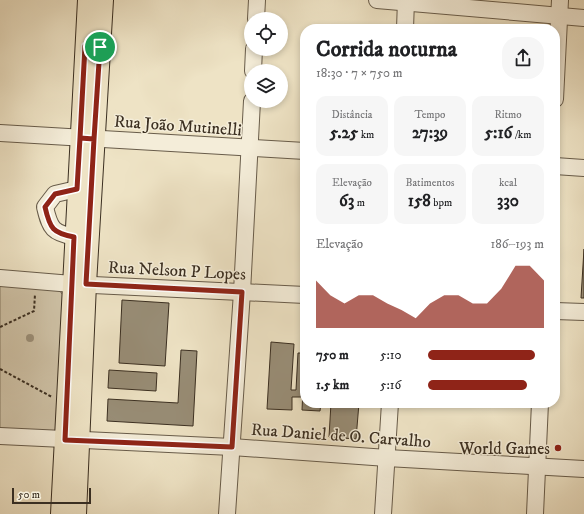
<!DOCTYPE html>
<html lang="pt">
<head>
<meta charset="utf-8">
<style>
	body { margin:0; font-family:"IM FELL DW Pica",serif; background:#f6f6f6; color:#202124; height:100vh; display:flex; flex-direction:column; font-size:15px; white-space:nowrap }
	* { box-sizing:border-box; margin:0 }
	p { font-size:13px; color:#757577 }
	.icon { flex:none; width:22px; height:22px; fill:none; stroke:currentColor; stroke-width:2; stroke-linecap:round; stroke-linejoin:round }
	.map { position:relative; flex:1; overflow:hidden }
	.drawer { position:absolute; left:300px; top:24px; width:260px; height:384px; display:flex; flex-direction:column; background:#fff; border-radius:16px; box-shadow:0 2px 6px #0003 }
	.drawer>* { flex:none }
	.controls { position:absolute; left:244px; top:12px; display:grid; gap:8px }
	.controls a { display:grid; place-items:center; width:44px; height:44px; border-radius:50%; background:#fff; box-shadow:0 2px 6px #0003; font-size:20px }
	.scale { position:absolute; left:12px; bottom:10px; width:79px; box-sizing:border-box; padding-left:4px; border:2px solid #3b2f21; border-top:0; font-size:11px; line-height:14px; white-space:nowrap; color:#3b2f21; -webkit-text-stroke:3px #f4edd9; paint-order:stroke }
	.pin { position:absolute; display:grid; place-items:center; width:34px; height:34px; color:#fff; margin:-17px; border:2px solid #fff; border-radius:50%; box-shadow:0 1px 4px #0007 }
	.round { display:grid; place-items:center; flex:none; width:42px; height:42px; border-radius:16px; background:#f6f6f6 }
	.headline { display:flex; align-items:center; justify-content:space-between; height:68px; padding:0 16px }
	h1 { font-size:22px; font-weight:700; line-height:30px }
	.metrics { display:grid; grid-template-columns:repeat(3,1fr); gap:6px; height:68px; padding:4px 16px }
	.metrics div { display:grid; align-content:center; border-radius:10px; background:#f6f6f6; text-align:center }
	.metrics b { font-size:17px; font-weight:700 }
	.metrics small { font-size:11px; font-weight:400 }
	.metrics p { font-size:11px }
	.chart { height:112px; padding:8px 16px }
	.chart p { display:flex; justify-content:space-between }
	.chart svg { width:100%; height:72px; margin-top:4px; fill:#8f2418; opacity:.7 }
	ul { padding:0 16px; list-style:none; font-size:13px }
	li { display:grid; grid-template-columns:64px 48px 1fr; align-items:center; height:30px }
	li i { height:10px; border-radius:5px; background:#8f2418 }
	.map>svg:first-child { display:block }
	.green { fill:#d0c4a9; stroke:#867a65 }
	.building { fill:#988d76; stroke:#3b2f21 }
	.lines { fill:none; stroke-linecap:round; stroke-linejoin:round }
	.minor-casing { stroke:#685c4a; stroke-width:18 }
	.major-casing { stroke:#3b2f21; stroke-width:22 }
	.path { stroke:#3b2f21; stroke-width:2; stroke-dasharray:3 2; stroke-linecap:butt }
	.minor { stroke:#f4edd9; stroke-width:16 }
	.major { stroke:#eee3c5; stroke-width:20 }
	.tree { fill:#9c907a }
	.route-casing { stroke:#fff; stroke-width:8 }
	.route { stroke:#8f2418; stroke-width:5 }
	.poi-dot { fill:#8f2418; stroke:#f4edd9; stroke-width:1.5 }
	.labels { text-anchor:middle; stroke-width:3; stroke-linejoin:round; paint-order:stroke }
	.street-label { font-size:17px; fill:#3b2f21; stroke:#f4edd9 }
	.poi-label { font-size:17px; fill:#3b2f21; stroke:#f4edd9; text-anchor:end }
</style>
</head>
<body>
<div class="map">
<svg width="584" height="514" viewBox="0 0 584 514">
	<rect width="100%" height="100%" fill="#eee3c5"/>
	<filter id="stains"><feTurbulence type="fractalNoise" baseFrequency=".005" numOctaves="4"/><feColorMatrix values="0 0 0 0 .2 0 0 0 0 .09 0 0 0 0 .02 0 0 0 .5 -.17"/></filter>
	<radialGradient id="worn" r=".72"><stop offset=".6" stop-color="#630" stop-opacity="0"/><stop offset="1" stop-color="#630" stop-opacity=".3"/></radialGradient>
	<path class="green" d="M 0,286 C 13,287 47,286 58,290 C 62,292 64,297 65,301 L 57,428 L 54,432 L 0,428 Z"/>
	<g class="building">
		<polygon points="584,249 584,298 581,298"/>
		<polygon points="122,300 169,303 165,366 119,363"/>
		<polygon points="271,342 294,344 291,390 296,390 298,353 303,353 301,397 292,397 292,410 267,409"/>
		<polygon points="305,349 305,403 321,403 320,411 302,410"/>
		<polygon points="181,350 197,351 193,426 107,421 108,399 178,403"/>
		<polygon points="109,370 157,373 156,391 108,388"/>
		<polygon points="331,403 359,403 356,439 329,437"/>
	</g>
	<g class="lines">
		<defs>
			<g id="minor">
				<polyline points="377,0 584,18"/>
				<polyline points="256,19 257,0"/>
				<polyline points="405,29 406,0"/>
				<polyline points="253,71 254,49"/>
				<polyline points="555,99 560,0"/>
				<polyline points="0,133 305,151"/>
				<polyline points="555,166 584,168"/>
				<path d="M 75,237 C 53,233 50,229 45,207 L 55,194 L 77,189"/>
				<polyline points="0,278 72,284 305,295"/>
				<polyline points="555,311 584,312"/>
				<polyline points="0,436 232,447 387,458 584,469"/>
				<polyline points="227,514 242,292 252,101"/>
				<polyline points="383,514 390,403"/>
				<polyline points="535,514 540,403"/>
			</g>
			<g id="major">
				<polyline points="61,514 88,0"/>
				<polyline points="76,514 86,284 103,0"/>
			</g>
		</defs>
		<use href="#minor" class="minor-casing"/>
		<use href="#major" class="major-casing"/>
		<g class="path">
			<polyline points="0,327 34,311 35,294"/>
			<polyline points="0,369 52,397"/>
		</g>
		<use href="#minor" class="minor"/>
		<use href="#major" class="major"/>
	</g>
	<circle class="tree" cx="30" cy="338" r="4"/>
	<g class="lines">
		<defs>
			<path id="route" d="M 100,47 L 94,139 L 80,138 L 77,189 L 55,194 L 45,207 C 50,229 53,233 74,237 L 65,440 L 232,447 L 242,292 L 86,284 L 94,139 L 80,138 L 85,46 L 100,47"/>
		</defs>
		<use href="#route" class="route-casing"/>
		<use href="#route" class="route"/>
	</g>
	<circle class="poi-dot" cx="558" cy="448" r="4"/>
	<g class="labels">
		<g class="street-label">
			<text transform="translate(178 125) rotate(4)" y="6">Rua João Mutinelli</text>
			<text transform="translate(177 270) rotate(3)" y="6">Rua Nelson P Lopes</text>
			<text transform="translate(341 435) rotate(4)" y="6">Rua Daniel de O. Carvalho</text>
		</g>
		<g class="poi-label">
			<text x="550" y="454">World Games</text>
		</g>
	</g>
	<rect width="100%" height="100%" filter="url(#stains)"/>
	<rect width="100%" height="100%" fill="url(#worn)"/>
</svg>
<div class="controls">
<a><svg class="icon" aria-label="locate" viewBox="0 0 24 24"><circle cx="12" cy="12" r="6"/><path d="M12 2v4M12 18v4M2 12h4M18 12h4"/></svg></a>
<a><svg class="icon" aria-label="layers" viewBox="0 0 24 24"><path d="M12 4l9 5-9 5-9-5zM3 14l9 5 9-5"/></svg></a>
</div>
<div class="scale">50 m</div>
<div class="pin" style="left:100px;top:47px;background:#1e9e55"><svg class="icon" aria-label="arrive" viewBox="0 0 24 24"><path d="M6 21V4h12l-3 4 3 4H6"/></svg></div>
<section class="drawer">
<div class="headline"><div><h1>Corrida noturna</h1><p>18:30 · 7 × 750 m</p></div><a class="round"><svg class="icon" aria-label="share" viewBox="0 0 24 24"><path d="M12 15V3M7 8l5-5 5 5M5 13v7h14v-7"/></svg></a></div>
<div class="metrics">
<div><p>Distância</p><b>5.25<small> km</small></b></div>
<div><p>Tempo</p><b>27:39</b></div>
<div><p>Ritmo</p><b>5:16<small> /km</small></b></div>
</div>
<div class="metrics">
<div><p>Elevação</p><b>63<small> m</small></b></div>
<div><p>Batimentos</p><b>158<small> bpm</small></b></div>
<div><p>kcal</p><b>330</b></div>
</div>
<div class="chart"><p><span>Elevação</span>186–193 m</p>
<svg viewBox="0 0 160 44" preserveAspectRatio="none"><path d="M0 44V15L10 24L20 29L30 24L40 24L50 29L60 33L70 38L80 29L90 24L100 24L110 29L120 29L130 20L140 6L150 6L160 15V44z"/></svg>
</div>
<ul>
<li><b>750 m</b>5:10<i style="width:92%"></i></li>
<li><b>1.5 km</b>5:16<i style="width:85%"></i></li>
</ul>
</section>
</div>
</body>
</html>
